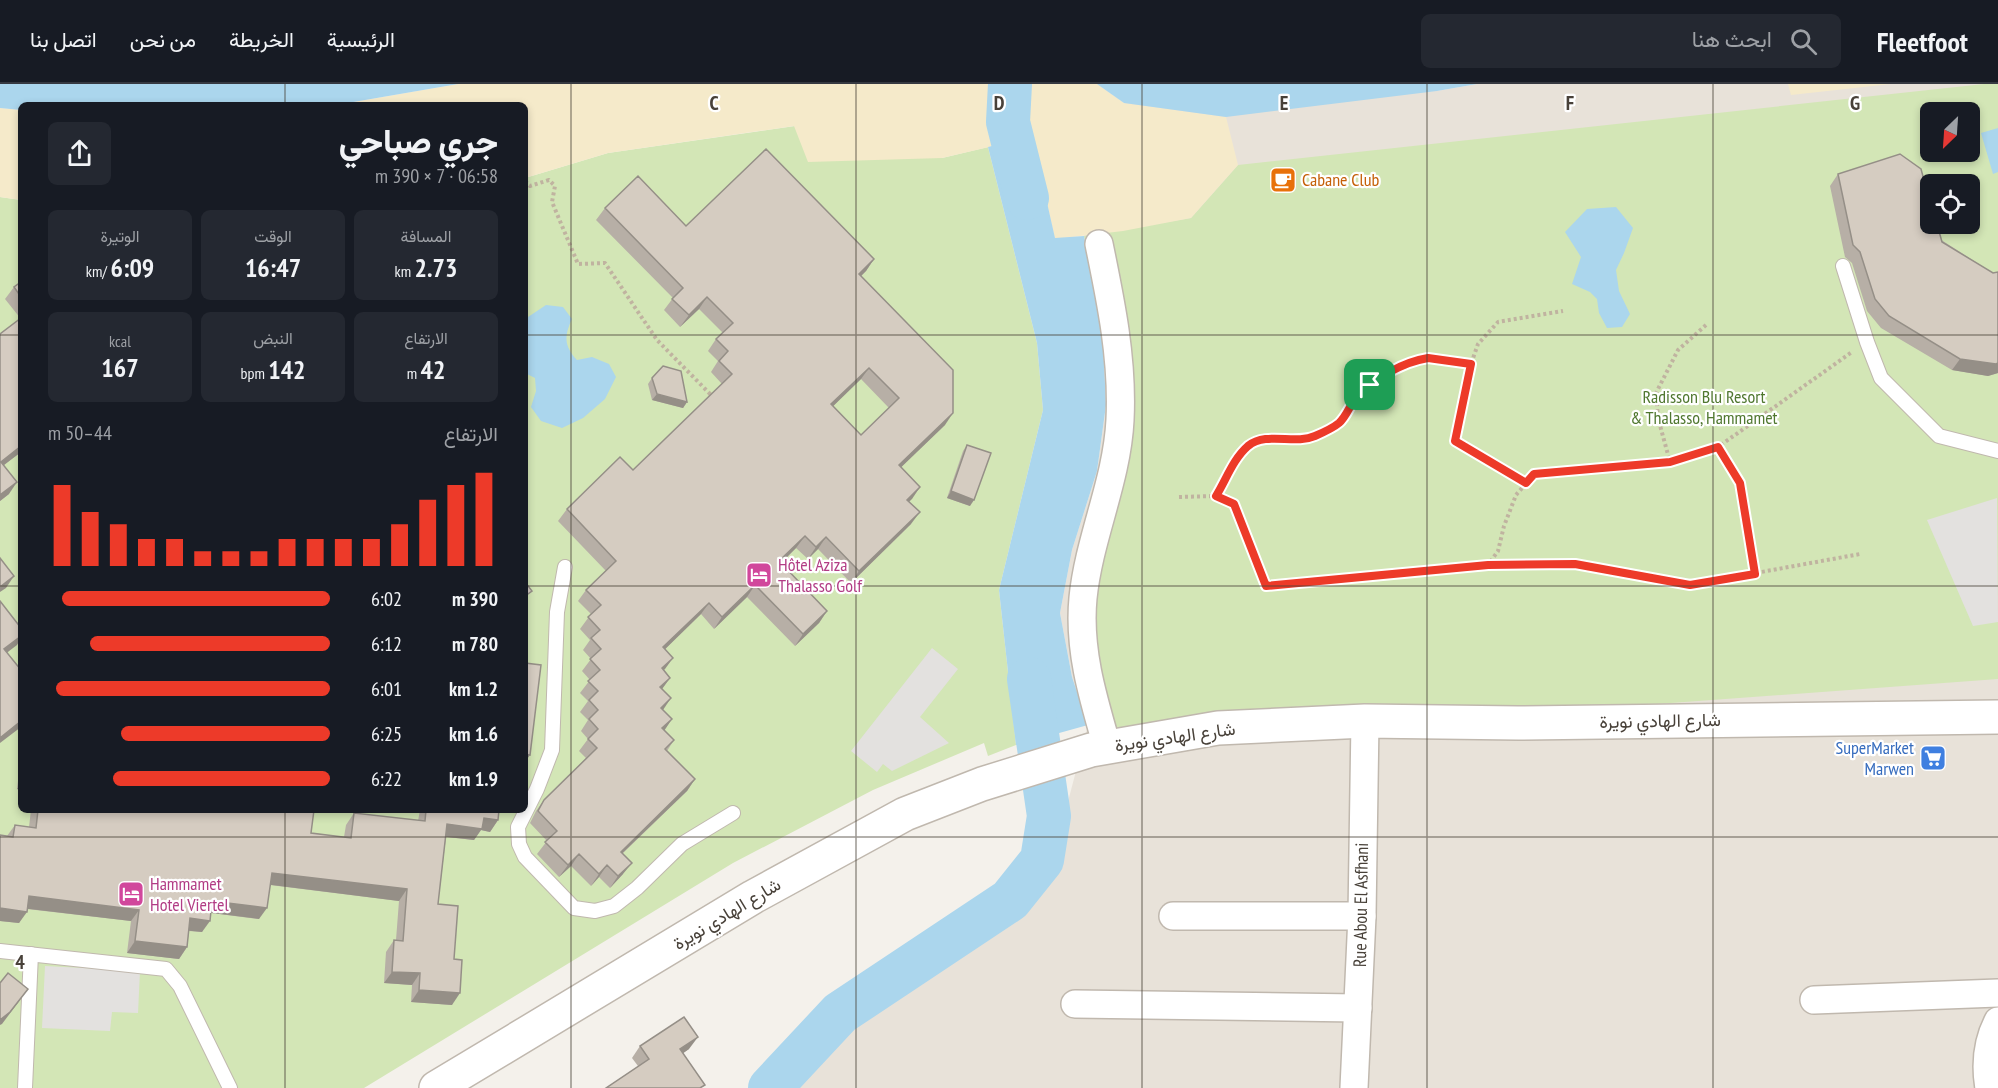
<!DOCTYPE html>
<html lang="ar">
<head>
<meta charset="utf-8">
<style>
	body { margin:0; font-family:"PT Sans Narrow",Vazirmatn,sans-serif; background:#242831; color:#f1f3f6; direction:rtl; height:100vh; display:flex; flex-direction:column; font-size:22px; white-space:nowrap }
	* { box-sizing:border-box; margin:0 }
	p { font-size:20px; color:#9ea1a6 }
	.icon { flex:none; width:33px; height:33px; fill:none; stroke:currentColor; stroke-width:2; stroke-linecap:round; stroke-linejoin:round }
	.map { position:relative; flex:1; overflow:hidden; direction:ltr }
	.details { position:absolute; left:18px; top:18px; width:510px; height:711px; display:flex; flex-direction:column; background:#171b24; border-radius:9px; box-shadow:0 3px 9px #0003; direction:rtl }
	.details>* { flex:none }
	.needle { width:39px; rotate:205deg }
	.fabs { position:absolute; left:1920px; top:18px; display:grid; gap:12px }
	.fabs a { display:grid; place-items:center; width:60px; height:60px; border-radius:9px; background:#171b24; box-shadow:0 3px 9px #0003; font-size:30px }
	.pin { position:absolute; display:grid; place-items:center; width:51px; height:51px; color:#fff; margin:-26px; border-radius:12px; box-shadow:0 3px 9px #0006 }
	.round { display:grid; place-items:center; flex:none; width:63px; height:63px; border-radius:9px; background:#242831 }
	.head { display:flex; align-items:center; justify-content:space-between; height:102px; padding:0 30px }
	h1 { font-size:33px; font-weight:800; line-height:45px }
	.figures { display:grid; grid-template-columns:repeat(3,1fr); gap:9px; height:102px; padding:6px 30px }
	.figures div { display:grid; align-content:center; border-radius:9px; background:#242831; text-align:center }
	.figures b { font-size:26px; font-weight:800 }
	.figures small { font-size:16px; font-weight:400 }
	.figures p { font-size:16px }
	.chart { height:168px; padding:12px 30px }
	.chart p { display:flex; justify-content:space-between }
	.chart svg { width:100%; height:108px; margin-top:6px; stroke:#ed3a29; stroke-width:6 }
	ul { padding:0 30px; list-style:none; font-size:20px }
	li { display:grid; grid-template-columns:96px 72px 1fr; align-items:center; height:45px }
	li i { height:15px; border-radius:8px; background:#ed3a29 }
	header { display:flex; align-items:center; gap:36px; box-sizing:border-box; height:84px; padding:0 30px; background:#171b24; border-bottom:2px solid #363941 }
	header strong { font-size:28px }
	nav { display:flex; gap:33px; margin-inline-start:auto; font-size:21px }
	.search { width:420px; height:54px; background:#242831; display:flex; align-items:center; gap:15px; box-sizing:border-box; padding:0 21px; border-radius:9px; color:#9ea1a6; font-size:22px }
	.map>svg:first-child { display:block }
	.residential { fill:#e8e2d9; fill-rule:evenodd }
	.green { fill:#d3e6b6; fill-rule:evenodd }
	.sand { fill:#f5eaca }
	.parking { fill:#e3e1df }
	.water { fill:#abd6ed }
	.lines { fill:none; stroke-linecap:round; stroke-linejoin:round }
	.river { stroke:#abd6ed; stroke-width:44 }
	.service-casing { stroke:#c0b8ae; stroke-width:16 }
	.minor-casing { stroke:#c0b8ae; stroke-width:30 }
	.tertiary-casing { stroke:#c0b8ae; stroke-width:36 }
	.path { stroke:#c0b3a0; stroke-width:4; stroke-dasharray:3 3; stroke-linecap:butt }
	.service { stroke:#fff; stroke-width:14 }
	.minor { stroke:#fff; stroke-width:27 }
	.tertiary { stroke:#fff; stroke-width:33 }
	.wall { fill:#b7afa6; fill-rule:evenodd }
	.shaded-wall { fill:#958f87 }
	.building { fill:#d5ccc1; stroke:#958f87; stroke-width:1.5; fill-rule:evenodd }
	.route-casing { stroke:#fff; stroke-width:12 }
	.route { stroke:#ed3a29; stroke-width:8 }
	.grid { fill:none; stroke:#484139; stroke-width:1.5; stroke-opacity:0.55 }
	.labels { text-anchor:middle; stroke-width:4.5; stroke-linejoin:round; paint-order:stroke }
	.food-label { font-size:18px; fill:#c56008; stroke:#fff; text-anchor:start }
	.park-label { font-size:18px; fill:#4f772f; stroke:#fff }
	.hotel-label { font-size:18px; fill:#b23c85; stroke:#fff; text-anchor:start }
	.street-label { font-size:18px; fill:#484139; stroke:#fff }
	.shop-label { font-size:18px; fill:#366cbe; stroke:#fff; text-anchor:end }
	.grid-label { font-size:20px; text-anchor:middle; font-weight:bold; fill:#484139; stroke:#fff; stroke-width:4.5; stroke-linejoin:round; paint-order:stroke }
</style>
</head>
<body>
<header>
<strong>Fleetfoot</strong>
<div class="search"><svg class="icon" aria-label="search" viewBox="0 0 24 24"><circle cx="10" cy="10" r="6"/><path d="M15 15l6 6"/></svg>ابحث هنا</div>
<nav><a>الرئيسية</a><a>الخريطة</a><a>من نحن</a><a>اتصل بنا</a></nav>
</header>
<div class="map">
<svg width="1998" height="1004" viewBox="0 0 1998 1004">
	<rect width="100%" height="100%" fill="#f4f1eb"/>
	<path class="residential" d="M 1097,0 L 1124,19 L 1437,7 L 1477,0 L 1998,0 L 1998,1004 L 792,1004 L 850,941 L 1021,828 L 1057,782 L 1064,733 L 1088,641 L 1072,593 L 1060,529 L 1072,466 L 1097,387 L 1106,321 L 1103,258 L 1084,152 ZM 1930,28 L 1970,28 L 1970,68 L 1930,68 ZM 1930,100 L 1970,100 L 1970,140 L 1930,140 Z"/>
	<g class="green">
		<path d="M 1984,0 L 1998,0 L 1998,595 L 1112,660 L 1084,591 L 1117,322 L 1084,152 L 1191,134 L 1238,81 ZM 1930,28 L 1970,28 L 1970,68 L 1930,68 ZM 1930,100 L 1970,100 L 1970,140 L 1930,140 Z"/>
		<polygon points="795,42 942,74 988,63 1037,259 1043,326 999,506 1016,661 988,672 984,659 873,706 733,779 364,1004 0,1004 0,113 21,116 21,726 525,726 525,94 608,69"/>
	</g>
	<g class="sand">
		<polygon points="458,0 1097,0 1124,19 1226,33 1238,81 1191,134 1123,147 1055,155 1032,53 942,74 808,78 794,42 608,69 525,94 525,21 336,21"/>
		<polygon points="1788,0 1891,0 1791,11"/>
		<polygon points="0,24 21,26 21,116 0,113"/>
	</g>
	<g class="parking">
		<polygon points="1997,414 1998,538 1973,542 1927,436"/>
		<polygon points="932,564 958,585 920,633 949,659 892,687 883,680 877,688 851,667"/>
		<polygon points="45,882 140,887 138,929 112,928 110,947 42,944"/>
	</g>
	<g class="water">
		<polygon points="0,0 458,0 336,21 21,21 21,26 0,24"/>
		<polygon points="1097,0 1477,0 1437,7 1226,33 1124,19"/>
		<polygon points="1998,44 1998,88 1993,90 1981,49"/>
		<polygon points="1032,52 1055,154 1084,152 1103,258 1106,321 1097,387 1072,466 1060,529 1072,593 1088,641 1016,661 999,506 1043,326 1037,259 988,63"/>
		<polygon points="1616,123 1633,144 1624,169 1616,186 1619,207 1630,230 1622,243 1607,244 1599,229 1597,215 1590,208 1572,200 1581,173 1565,148 1587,125"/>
		<path d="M 546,221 L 563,223 L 572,235 C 564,252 564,262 577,276 L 592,273 L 609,280 L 616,293 L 605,315 L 583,334 L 562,344 L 541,337 L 531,323 L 536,307 L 535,294 L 525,289 L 525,235 Z"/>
	</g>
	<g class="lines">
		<g class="river">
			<polyline points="1010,0 1008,38 1027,114"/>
			<polyline points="770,1004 840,929 1010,816 1042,776 1049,732 1029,595"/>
		</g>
		<defs>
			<g id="service">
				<polyline points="1843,182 1867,258 1881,294 1939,352 1998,367"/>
				<polyline points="565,483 557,528 552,666 537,705 518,743 519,760 525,773 574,824 595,827 614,822 637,804 682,760 733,729"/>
				<polyline points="0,867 166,885 180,902 230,1004"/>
				<polyline points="25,1004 31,870"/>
			</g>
			<g id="minor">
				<path d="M 1099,160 C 1111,218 1123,276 1120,336 C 1117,397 1089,454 1083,514 C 1078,565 1093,614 1107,662"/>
				<polyline points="1173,832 1362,832"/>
				<polyline points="1814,916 1998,909"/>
				<polyline points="1075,920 1358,924"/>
				<polyline points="1354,1004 1362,832 1365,637"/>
				<path d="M 1989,1004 C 1985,981 1987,958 1998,937"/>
			</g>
			<polyline id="tertiary" points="436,1004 753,813 905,730 982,700 1091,666 1218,644 1365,637 1518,639 1998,633"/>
		</defs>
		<use href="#service" class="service-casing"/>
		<use href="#minor" class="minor-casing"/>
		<use href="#tertiary" class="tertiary-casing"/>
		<g class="path">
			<polyline points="525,97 530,102 549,96 555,102 552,118 578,180 605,179 657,256 713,313"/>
			<polyline points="1706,241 1678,266 1656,309 1658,334 1670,378 1718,363"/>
			<polyline points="1526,399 1455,357 1471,280 1478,260 1498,238 1563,227"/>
			<polyline points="1216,412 1238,373 1250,360 1271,354 1297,356 1314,353 1340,339 1355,314 1370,301 1412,277 1428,274 1471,280"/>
			<polyline points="1179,413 1216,412 1234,420 1266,502 1488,481 1498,467 1504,442 1516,411 1534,390 1670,378"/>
			<polyline points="1489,481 1575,480 1690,501 1860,470"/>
			<polyline points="1755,490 1740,399 1718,363 1852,268"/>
		</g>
		<use href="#service" class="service"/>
		<use href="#minor" class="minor"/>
		<use href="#tertiary" class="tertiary"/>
	</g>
	<g class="wall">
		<polygon points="1838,90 1993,189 1998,188 1998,289 1988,292 1952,286 1881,244 1867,227 1852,179 1845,173 1830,102"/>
		<path d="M 605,124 L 686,142 L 874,175 L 866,187 L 861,192 L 945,341 L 901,383 L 920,403 L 909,418 L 911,440 L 851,499 L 818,465 L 808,475 L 796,464 L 781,479 L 827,527 L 819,539 L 795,562 L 747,513 L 714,545 L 701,530 L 665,565 L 664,586 L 670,594 L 662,605 L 663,626 L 672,635 L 664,646 L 674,656 L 667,667 L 695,695 L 687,707 L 622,770 L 623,790 L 610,804 L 599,793 L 591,802 L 571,782 L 559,793 L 537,770 L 547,757 L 530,739 L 536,727 L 544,716 L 586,674 L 579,667 L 588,655 L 581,647 L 588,636 L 580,628 L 588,617 L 580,609 L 590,596 L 582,587 L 591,575 L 583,566 L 590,556 L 580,545 L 591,530 L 578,517 L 586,506 L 606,487 L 558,437 L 567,425 L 633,386 L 722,300 L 711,288 L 718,277 L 708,267 L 716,255 L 723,249 L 699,225 L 680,243 L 664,226 L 673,214 L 596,136 ZM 861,295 L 889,324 L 861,351 L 833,322 Z"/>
		<polygon points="21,198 21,368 4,381 9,410 0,417 0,250 21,235 5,215 14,203"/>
		<polygon points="652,294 687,318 683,324 652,316 648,300"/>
		<polygon points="967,361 970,422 947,414 963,367"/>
		<polygon points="21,673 21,706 17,705"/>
		<polygon points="31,726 314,726 311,749 344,753 346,741 354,729 418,737 420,726 499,726 498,736 490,748 481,746 474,756 446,753 438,820 454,875 452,921 411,918 412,901 384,899 386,868 394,856 396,856 399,817 270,801 259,835 211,829 202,848 189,847 187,863 179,875 127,869 131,837 27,825 19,839 0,837 0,751 7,752 15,741 29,743"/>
		<polygon points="640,962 689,965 683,969 638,982 632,974"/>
	</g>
	<g class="shaded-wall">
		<polygon points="874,175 866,187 851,202 859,190"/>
		<polygon points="707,213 699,225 680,243 689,231"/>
		<polygon points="1960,275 1998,279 1998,289 1988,292 1952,286"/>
		<polygon points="869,284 861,295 823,332 831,320"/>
		<polygon points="657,310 687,318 683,324 652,316"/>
		<polygon points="953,329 945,341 891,393 899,381"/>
		<polygon points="21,362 21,368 0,384 1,378"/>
		<polygon points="17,398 9,410 0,417 0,411"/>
		<polygon points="920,403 912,415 899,427 907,416"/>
		<polygon points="951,407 974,416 970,422 947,414"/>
		<polygon points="920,428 911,440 851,499 859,487"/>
		<polygon points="805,452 796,464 771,489 779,477"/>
		<polygon points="826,453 818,465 808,475 816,463"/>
		<polygon points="14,492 6,504 0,508 0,503"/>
		<polygon points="755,501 747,513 714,545 722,533"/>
		<polygon points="709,519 701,530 655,575 663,563"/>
		<polygon points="827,527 819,539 795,562 803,550"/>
		<polygon points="21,552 21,554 17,561 0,574 4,565"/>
		<polygon points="673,574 665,585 653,596 662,584"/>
		<polygon points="670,594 662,605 660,603"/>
		<polygon points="671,614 663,626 661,624"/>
		<polygon points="672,635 664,647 662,644"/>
		<polygon points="21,637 21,643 0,659 0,654"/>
		<polygon points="525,670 530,671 525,678"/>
		<polygon points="695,695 687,707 612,779 621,768"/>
		<polygon points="21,700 21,706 17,705"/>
		<polygon points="484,734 498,736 490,748 481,746 474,756 439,752 447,740"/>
		<polygon points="579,770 571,782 559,793 568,781"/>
		<polygon points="632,779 623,790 610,804 618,792"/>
		<polygon points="607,781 599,793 591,802 599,790"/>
		<polygon points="272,789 407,805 399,817 264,800"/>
		<polygon points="29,812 139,826 131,837 21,824"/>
		<polygon points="212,817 267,824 259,835 204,828"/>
		<polygon points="0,824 27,828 19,839 0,837"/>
		<polygon points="190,834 210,837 202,848 182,846"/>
		<polygon points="135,857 187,863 179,875 127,869"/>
		<polygon points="392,888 420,889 412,901 384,899"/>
		<polygon points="419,906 460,909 452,921 411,918"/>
		<polygon points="20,916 2,940 0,941 0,936"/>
		<polygon points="698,953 689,965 672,977 680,965"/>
	</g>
	<g class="building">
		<path d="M 766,65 L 874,175 L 859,190 L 953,286 L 953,329 L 899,381 L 920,403 L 907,416 L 920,428 L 859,487 L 826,453 L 816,463 L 805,452 L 779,477 L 827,527 L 803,550 L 755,501 L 722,533 L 709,519 L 663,563 L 673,574 L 662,584 L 670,594 L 660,603 L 671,614 L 661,624 L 672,635 L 662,644 L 674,656 L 665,665 L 695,695 L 621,768 L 632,779 L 618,792 L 607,781 L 599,790 L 579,770 L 568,781 L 545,758 L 557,747 L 538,727 L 544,716 L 597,664 L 588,655 L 598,645 L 589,635 L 598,626 L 589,616 L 598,607 L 588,597 L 600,586 L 590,575 L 601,565 L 591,554 L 600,546 L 588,533 L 601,521 L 586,506 L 616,477 L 567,425 L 620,373 L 633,386 L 732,290 L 719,277 L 728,267 L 716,255 L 733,239 L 707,213 L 689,231 L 672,215 L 683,204 L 605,124 L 638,92 L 686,142 ZM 869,284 L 899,314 L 861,351 L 831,320 Z"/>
		<polygon points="1900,70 1921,85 1930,118 1930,140 1937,140 1942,158 1993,189 1998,188 1998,279 1996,280 1960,275 1889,232 1875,215 1860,168 1853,161 1838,90"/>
		<polygon points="21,198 21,213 14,203"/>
		<polygon points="21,234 21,362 1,378 17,398 0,411 0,250"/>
		<polygon points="663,282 681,287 687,318 657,310 652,294"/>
		<polygon points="967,361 991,369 974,416 951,407"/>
		<polygon points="0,474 14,492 0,503"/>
		<polygon points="525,498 532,507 525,512"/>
		<polygon points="0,517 21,544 21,552 4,565 21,586 21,637 0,654"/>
		<polygon points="525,579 541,581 530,671 525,670"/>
		<polygon points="38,726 314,726 311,749 351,754 354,729 425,737 426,726 499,726 498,736 484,734 482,745 447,740 438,820 458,822 454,875 462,876 460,909 419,906 420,889 392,888 394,856 403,857 407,805 272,789 267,824 212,817 210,837 190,834 187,863 135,857 139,826 29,812 27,828 0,824 0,751 13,753 15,741 36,744"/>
		<polygon points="8,889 28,905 10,928 0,936 0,899"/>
		<polygon points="684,933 698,953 680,965 705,1001 700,1004 606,1004 649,975 640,962"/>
	</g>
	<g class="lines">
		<defs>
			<path id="route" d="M 1428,274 L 1471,280 L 1455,357 L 1526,399 L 1534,390 L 1670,378 L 1718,363 L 1740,399 L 1755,490 L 1690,501 L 1575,480 L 1488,481 L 1266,502 L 1234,420 L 1216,412 C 1226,396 1233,375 1248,362 C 1267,347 1294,361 1315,352 C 1322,349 1333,344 1339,339 C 1347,332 1350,320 1357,313 C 1375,294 1403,278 1428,274 Z"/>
		</defs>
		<use href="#route" class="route-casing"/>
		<use href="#route" class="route"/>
	</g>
	<path class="grid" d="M 285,0 L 285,21M 571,0 L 571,1004M 856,0 L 856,1004M 1142,0 L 1142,1004M 1427,0 L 1427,1004M 1713,0 L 1713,1004M 0,251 L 21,251M 525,251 L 1998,251M 0,502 L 21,502M 525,502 L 1998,502M 285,726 L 285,1004M 0,753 L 1998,753"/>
	<defs>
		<symbol id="cafe-square" viewBox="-11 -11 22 22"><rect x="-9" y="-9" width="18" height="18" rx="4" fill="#e8710a" stroke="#fff"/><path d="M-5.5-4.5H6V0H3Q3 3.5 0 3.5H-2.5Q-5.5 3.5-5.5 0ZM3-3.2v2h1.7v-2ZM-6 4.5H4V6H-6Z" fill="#fff"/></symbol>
		<symbol id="hotel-square" viewBox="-11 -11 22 22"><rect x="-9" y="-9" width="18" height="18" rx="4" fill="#d1479c" stroke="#fff"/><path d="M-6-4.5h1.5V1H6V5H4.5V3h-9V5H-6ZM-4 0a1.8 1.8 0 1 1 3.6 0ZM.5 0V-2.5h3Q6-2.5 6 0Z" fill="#fff"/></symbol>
		<symbol id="supermarket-square" viewBox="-11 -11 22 22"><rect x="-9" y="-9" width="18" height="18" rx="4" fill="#3f7fe0" stroke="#fff"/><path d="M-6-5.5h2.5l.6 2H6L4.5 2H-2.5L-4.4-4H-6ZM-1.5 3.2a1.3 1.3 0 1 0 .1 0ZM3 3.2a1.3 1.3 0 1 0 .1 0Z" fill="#fff"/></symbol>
	</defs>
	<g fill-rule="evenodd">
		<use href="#cafe-square" x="1268" y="81" width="30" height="30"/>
		<use href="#hotel-square" x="744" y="476" width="30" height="30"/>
		<use href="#supermarket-square" x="1918" y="659" width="30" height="30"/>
		<use href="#hotel-square" x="116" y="795" width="30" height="30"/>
	</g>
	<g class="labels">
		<g class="food-label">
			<text x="1302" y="102">Cabane Club</text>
		</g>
		<g class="park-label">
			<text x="1704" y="319">Radisson Blu Resort<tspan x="1704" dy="21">&amp; Thalasso, Hammamet</tspan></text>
		</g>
		<g class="hotel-label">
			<text x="778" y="487">Hôtel Aziza<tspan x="778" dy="21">Thalasso Golf</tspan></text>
			<text x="150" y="806">Hammamet<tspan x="150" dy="21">Hotel Viertel</tspan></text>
		</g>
		<g class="street-label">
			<text transform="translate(1660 637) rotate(-1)" y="6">شارع الهادي نويرة</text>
			<text transform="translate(1175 653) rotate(-8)" y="6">شارع الهادي نويرة</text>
			<text transform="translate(1361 821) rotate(-89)" y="6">Rue Abou El Asfhani</text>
			<text transform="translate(727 830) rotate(-31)" y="6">شارع الهادي نويرة</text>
		</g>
		<g class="shop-label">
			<text x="1914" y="670">SuperMarket<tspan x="1914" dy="21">Marwen</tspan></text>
		</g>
	</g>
	<g class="grid-label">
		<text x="714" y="26">C</text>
		<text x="999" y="26">D</text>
		<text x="1284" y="26">E</text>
		<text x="1570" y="26">F</text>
		<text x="1855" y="26">G</text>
		<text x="20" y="885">4</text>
	</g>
</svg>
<div class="fabs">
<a><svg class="needle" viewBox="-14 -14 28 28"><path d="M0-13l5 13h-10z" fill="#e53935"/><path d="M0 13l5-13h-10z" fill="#9ea1a6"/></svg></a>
<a><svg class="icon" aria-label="locate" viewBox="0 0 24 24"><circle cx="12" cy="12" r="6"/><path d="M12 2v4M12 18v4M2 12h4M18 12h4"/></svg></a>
</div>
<div class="pin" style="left:1370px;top:301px;background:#1e9e55"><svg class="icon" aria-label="arrive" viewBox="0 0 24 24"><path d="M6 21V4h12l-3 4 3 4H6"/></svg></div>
<section class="details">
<div class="head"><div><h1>جري صباحي</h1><p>06:58 · 7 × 390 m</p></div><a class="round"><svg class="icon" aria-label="share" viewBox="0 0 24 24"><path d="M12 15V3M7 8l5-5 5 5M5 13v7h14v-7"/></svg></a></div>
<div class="figures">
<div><p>المسافة</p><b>2.73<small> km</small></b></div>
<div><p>الوقت</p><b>16:47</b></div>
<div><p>الوتيرة</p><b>6:09<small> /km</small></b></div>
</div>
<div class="figures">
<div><p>الارتفاع</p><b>42<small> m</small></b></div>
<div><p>النبض</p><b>142<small> bpm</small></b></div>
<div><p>kcal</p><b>167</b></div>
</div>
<div class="chart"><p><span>الارتفاع</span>44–50 m</p>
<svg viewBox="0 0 160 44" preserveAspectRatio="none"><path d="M5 44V11M15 44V22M25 44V27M35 44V33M45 44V33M55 44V38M65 44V38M75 44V38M85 44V33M95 44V33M105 44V33M115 44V33M125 44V27M135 44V17M145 44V11M155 44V6"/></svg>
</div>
<ul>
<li><b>390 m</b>6:02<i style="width:95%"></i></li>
<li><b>780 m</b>6:12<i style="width:85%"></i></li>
<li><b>1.2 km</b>6:01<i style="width:97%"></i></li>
<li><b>1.6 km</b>6:25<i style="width:74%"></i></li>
<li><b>1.9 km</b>6:22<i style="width:77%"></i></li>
</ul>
</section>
</div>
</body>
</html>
